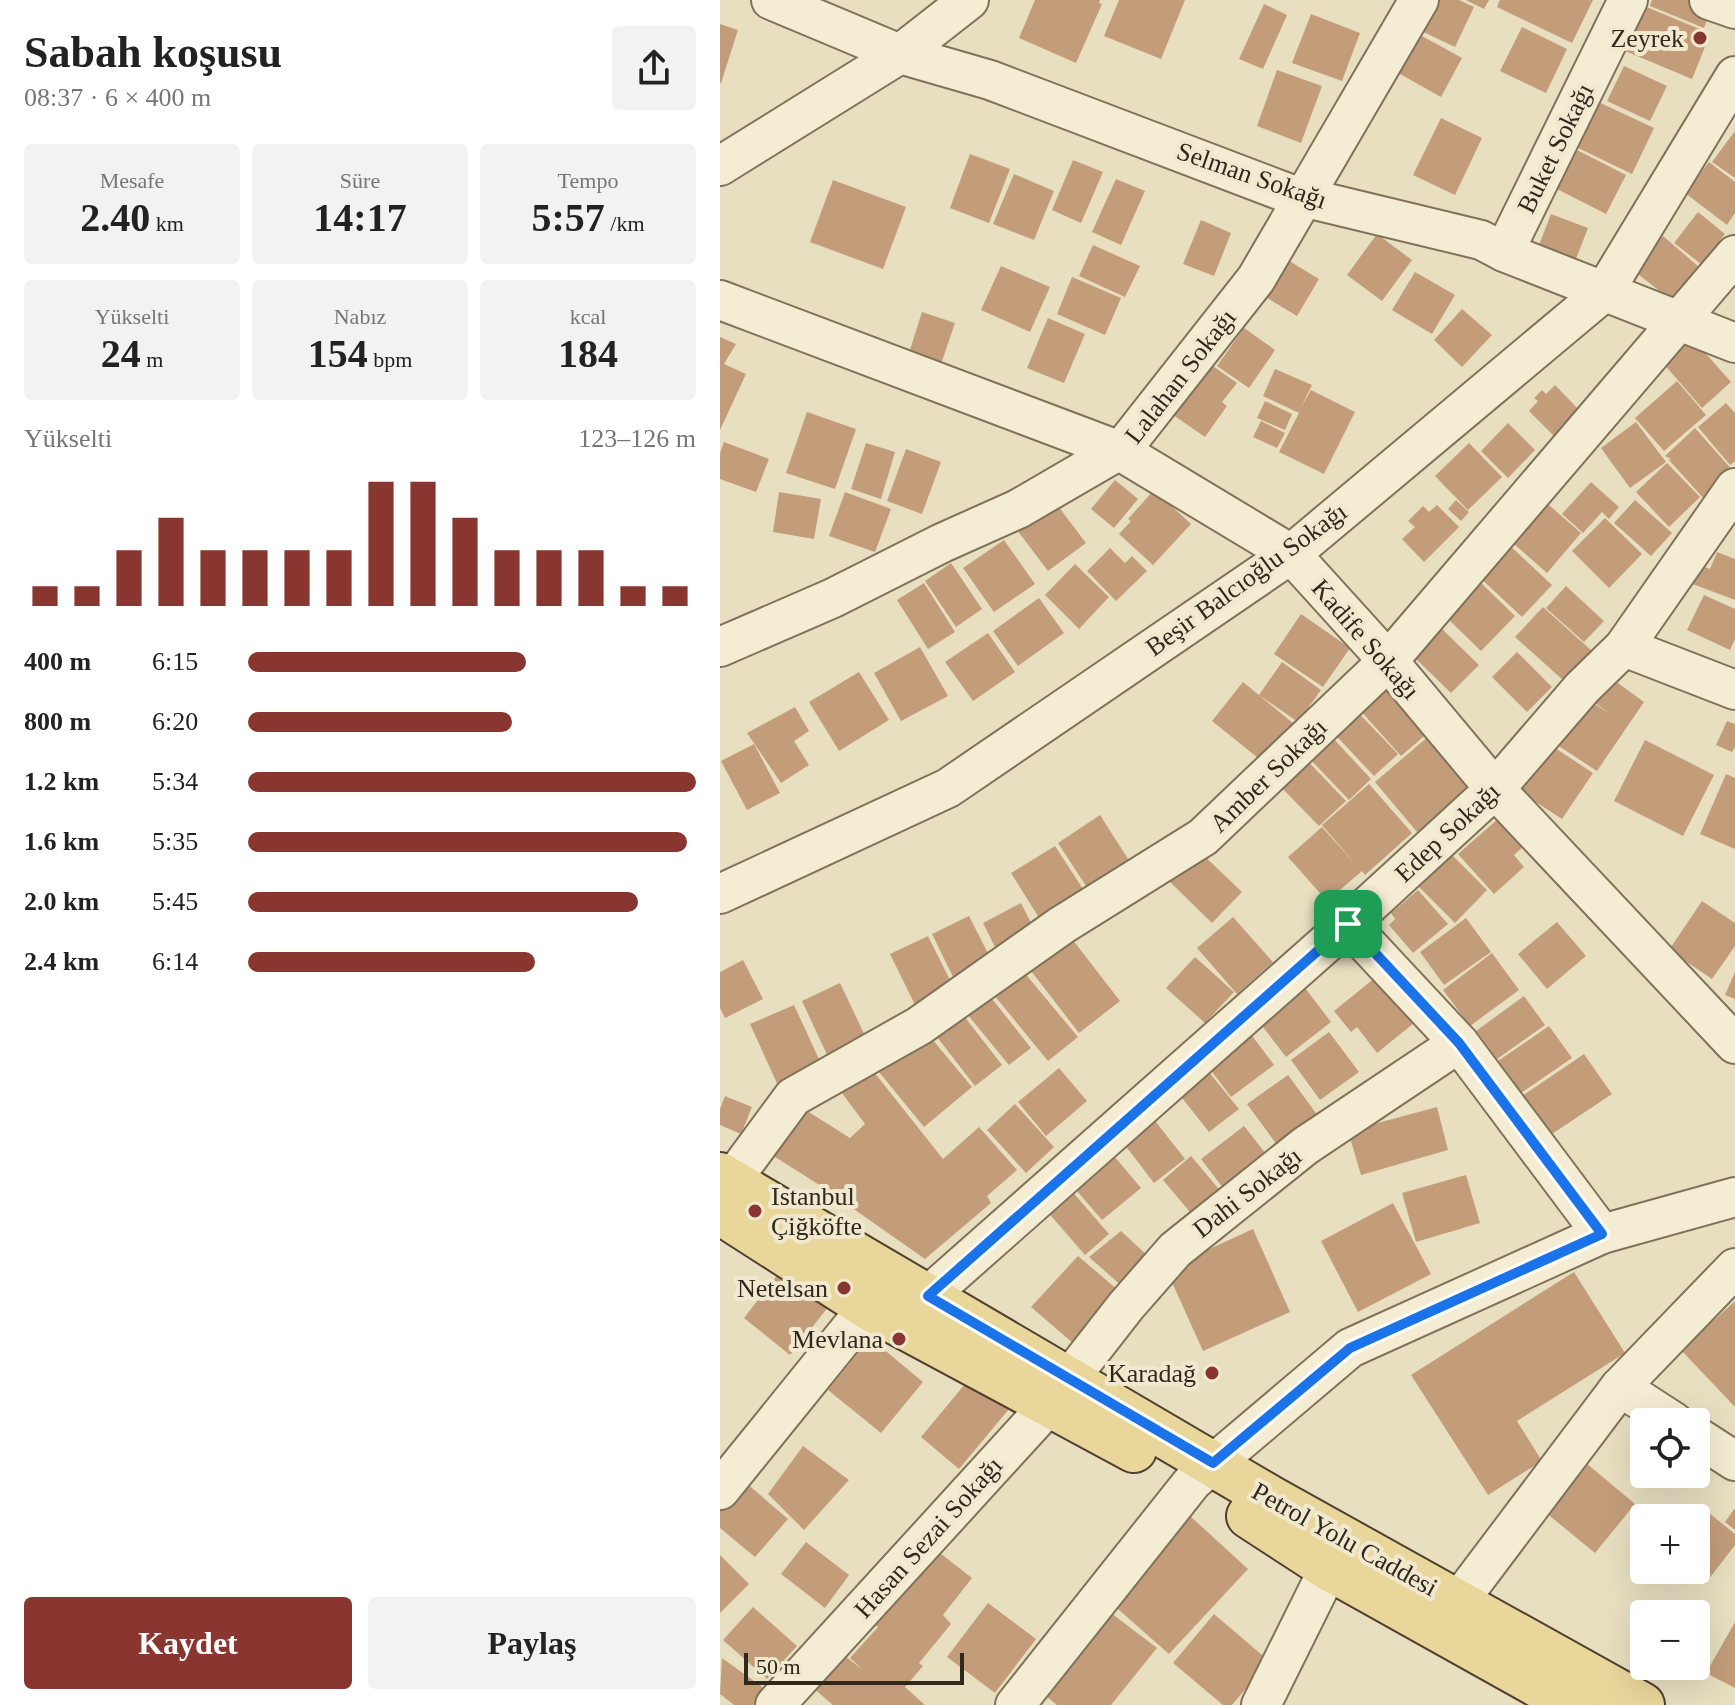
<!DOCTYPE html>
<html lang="tr">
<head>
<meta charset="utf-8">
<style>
	body { margin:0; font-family:Georgia,serif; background:#f2f2f2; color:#222; height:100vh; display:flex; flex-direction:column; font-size:30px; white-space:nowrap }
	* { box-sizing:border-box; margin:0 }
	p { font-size:26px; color:#767676 }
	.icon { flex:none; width:44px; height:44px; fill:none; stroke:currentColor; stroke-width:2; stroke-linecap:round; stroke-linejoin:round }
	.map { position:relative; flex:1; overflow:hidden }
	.sheet { display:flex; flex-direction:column; background:#fff; width:720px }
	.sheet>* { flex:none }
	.tools { position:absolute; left:910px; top:1408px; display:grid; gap:16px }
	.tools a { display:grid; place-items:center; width:80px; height:80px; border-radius:8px; background:#fff; box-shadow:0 8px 32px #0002; font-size:40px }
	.scale { position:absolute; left:24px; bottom:20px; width:220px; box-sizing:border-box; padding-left:8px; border:4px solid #31281d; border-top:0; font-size:22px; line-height:28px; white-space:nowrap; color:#31281d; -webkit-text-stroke:6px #f1e9cf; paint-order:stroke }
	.pin { position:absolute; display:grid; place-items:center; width:68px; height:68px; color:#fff; margin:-34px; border-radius:16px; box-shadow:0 4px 12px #0006 }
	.round { display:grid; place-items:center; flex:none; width:84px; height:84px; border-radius:8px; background:#f2f2f2 }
	.head { display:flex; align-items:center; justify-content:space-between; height:136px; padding:0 24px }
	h1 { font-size:44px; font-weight:600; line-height:60px }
	.metrics { display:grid; grid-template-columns:repeat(3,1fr); gap:12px; height:136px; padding:8px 24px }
	.metrics div { display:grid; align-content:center; border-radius:8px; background:#f2f2f2; text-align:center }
	.metrics b { font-size:40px; font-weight:600 }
	.metrics small { font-size:22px; font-weight:400 }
	.metrics p { font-size:22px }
	.chart { height:224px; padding:16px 24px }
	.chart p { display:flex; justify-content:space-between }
	.chart svg { width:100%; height:144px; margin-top:8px; stroke:#893631; stroke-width:6 }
	.action { display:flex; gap:16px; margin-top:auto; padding:16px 24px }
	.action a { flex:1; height:92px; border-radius:8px; background:#893631; color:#fff; font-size:32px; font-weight:600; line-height:92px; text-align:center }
	.action a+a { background:#f2f2f2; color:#222 }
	ul { padding:0 24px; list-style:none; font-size:26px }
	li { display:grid; grid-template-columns:128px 96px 1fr; align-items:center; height:60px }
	li i { height:20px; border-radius:10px; background:#893631 }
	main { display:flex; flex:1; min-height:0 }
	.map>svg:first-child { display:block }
	.building { fill:#c39d7a }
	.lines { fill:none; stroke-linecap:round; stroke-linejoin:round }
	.minor-casing { stroke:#80715a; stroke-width:42 }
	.major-casing { stroke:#4e3f2e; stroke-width:48 }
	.minor { stroke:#f4edd3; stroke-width:38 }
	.major { stroke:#e9d69b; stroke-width:44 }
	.route-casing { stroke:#fff; stroke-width:16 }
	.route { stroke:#1a73e8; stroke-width:10 }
	.poi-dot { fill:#893631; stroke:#f1e9cf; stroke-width:3 }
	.labels { text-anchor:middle; stroke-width:8; stroke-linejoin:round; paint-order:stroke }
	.poi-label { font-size:26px; fill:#31281d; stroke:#f1e9cf; text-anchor:end }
	.street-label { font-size:26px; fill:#31281d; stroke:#f1e9cf }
</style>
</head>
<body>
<main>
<section class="sheet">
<div class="head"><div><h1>Sabah koşusu</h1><p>08:37 · 6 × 400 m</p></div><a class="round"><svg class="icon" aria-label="share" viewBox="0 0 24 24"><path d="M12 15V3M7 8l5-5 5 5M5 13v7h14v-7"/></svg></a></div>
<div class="metrics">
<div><p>Mesafe</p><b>2.40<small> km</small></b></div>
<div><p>Süre</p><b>14:17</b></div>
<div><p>Tempo</p><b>5:57<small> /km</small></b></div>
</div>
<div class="metrics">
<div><p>Yükselti</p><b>24<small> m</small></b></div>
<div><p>Nabız</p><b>154<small> bpm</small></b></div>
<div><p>kcal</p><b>184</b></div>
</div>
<div class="chart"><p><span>Yükselti</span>123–126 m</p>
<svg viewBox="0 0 160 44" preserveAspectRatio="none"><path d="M5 44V38M15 44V38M25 44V27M35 44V17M45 44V27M55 44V27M65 44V27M75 44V27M85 44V6M95 44V6M105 44V17M115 44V27M125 44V27M135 44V27M145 44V38M155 44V38"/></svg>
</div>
<ul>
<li><b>400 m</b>6:15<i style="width:62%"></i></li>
<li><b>800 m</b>6:20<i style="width:59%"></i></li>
<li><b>1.2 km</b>5:34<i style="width:100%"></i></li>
<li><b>1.6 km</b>5:35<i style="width:98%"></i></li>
<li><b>2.0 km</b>5:45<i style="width:87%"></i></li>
<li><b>2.4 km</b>6:14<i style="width:64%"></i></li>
</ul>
<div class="action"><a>Kaydet</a><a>Paylaş</a></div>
</section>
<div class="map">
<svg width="1015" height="1705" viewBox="0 0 1015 1705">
	<rect width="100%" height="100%" fill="#e8dfc1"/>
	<g class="building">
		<polygon points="315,0 380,0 379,3 382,4 356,63 299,38"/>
		<polygon points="399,0 465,0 441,59 384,36"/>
		<polygon points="706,0 739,0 754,7 735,47 693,27"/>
		<polygon points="746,0 769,0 764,9"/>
		<polygon points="780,0 873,0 852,43 777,7"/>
		<polygon points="932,0 967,0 991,10 984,28 930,6"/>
		<polygon points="544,4 567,15 543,69 519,59"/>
		<polygon points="924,6 982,30 977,44 985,47 972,79 898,48"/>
		<polygon points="591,14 640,33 622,81 572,63"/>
		<polygon points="0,24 18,30 1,83 0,83"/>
		<polygon points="802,27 847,49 826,93 780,71"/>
		<polygon points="693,31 742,58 721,97 671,69"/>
		<polygon points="904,66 947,86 930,121 887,101"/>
		<polygon points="557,70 602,86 581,143 537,126"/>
		<polygon points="872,99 934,128 912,174 850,144"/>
		<polygon points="721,118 762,138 735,195 693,175"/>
		<polygon points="1015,131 1015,178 992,162"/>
		<polygon points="855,149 906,175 886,214 835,188"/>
		<polygon points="250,154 290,169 269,223 230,208"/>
		<polygon points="353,160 383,172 361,223 332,210"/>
		<polygon points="989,162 1015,182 1015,213 1007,225 965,193"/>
		<polygon points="294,174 334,191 314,240 273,224"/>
		<polygon points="396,179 425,191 401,245 372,232"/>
		<polygon points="113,180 186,207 163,269 90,242"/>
		<polygon points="978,212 1005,234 981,264 954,243"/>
		<polygon points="831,214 868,228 856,259 819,245"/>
		<polygon points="481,220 511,233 494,276 463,264"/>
		<polygon points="657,234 692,260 662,301 627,275"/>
		<polygon points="943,236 979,267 951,300 914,271"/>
		<polygon points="373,245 420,266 405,297 359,276"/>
		<polygon points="561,256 599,279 577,316 539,293"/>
		<polygon points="281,266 330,287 310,332 261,310"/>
		<polygon points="695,272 735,295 712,334 672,310"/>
		<polygon points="352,277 401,298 385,335 337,314"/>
		<polygon points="742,309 772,335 742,367 714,340"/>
		<polygon points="202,312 235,323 221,364 189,353"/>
		<polygon points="328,318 365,334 344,383 307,368"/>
		<polygon points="524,328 555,350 529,388 497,366"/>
		<polygon points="965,330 1011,382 982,408 936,355"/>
		<polygon points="0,337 16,344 4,364 26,374 0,430"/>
		<polygon points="483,359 517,383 502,402 507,406 485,437 446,410"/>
		<polygon points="555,369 592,385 581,407 591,390 635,412 604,474 559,452 579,413 543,396"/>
		<polygon points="957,381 986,415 944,451 915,418"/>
		<polygon points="835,385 861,412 835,437 809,411 818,401 814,398 822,390 826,394"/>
		<polygon points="545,401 572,414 565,430 537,418"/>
		<polygon points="1006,403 1015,413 1015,461 1010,465 978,427"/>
		<polygon points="87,412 136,429 115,489 66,473"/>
		<polygon points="541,421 565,433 557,448 533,437"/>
		<polygon points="916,422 946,462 910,488 881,448"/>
		<polygon points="788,423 815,450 788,478 761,451"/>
		<polygon points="975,428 1014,472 984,499 949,460 951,459 945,456"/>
		<polygon points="4,442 49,459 36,492 0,479 0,453"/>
		<polygon points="146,443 175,452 161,499 131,489"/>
		<polygon points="749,443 782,477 748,510 715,476"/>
		<polygon points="186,449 221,462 202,514 167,501"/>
		<polygon points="947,463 980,497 949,527 916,492"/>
		<polygon points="395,480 418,499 394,528 371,509"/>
		<polygon points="871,482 899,507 889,519 882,512 863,533 842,514"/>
		<polygon points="434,490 471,524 433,565 399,534 411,521 408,519"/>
		<polygon points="59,492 101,499 94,539 53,532"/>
		<polygon points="125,492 171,509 155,552 109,536"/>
		<polygon points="821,498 861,533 827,573 786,537"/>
		<polygon points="736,500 749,512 741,521 728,509"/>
		<polygon points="915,500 952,533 931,556 894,523"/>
		<polygon points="335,502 366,543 328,571 297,530"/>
		<polygon points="717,505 739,527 704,562 682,539 695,527 688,521 703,506 709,512"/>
		<polygon points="885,518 922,554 889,588 852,551"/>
		<polygon points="284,540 315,584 274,612 243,568"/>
		<polygon points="785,541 832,585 802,617 755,573"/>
		<polygon points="390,548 405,563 412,556 427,571 396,601 367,571"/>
		<polygon points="997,552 1015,559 1015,600 970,583 977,564 990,569"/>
		<polygon points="231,563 262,609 236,627 205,581"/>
		<polygon points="355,564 389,597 359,629 325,595"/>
		<polygon points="758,580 795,616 761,651 724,615"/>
		<polygon points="204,583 235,632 208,649 177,600"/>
		<polygon points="846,586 884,621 864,642 826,608"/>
		<polygon points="984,595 1015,609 1015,639 1010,650 967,630"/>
		<polygon points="319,598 344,633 298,666 273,631"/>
		<polygon points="823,607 872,651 844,681 795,637"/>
		<polygon points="581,614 630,648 603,687 554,654"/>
		<polygon points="721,628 759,665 731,693 693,656"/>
		<polygon points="268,633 295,672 253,701 225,662"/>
		<polygon points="200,647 228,696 181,721 154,673"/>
		<polygon points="797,652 832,687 807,712 772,677"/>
		<polygon points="562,662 601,690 578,722 539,695"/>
		<polygon points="139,672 169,720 119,751 89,702"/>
		<polygon points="884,673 924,702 877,771 831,741 861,695 890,714 867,697"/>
		<polygon points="659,676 709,732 681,756 631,700"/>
		<polygon points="523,682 579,728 548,766 492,721"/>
		<polygon points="629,703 678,754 654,776 606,725"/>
		<polygon points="75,707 89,731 74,741 89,765 61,783 27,733"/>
		<polygon points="1007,721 1015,724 1015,747 1012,752 996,745"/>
		<polygon points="710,735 752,786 697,832 655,782"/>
		<polygon points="611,736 651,779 629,800 589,758"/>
		<polygon points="925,740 994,775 963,836 894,801"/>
		<polygon points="826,742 873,773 842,819 799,791 818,764"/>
		<polygon points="34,744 60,793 27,810 1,761"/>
		<polygon points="579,752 626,801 599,826 552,778"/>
		<polygon points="1006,774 1015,778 1015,849 980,834"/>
		<polygon points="649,784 692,833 645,875 642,871 607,901 568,857 602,827 636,865 602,825"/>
		<polygon points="380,815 410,862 368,889 338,843"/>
		<polygon points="779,818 804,846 794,855 804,867 774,894 738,854"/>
		<polygon points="335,846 365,892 321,921 291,873"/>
		<polygon points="478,850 522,892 492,923 449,881"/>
		<polygon points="727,850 767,890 735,923 695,883"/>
		<polygon points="698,890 728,924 693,953 669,925 675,919 671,913"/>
		<polygon points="982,901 1015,923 1015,946 992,979 949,950"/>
		<polygon points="301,903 315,931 277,951 263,923"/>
		<polygon points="249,916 276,969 238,987 212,934"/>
		<polygon points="513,917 553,962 517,994 477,948"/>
		<polygon points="746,918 771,952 724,985 700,952"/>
		<polygon points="837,922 866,956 827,989 798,954"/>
		<polygon points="349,935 400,1001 359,1033 308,967"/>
		<polygon points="208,936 235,990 197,1009 170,954"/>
		<polygon points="772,953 799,990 750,1026 723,990"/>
		<polygon points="475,957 514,992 485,1023 446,988"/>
		<polygon points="23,960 43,999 5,1018 0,1008 0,972"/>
		<polygon points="303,971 358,1037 328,1061 274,995"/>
		<polygon points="1015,972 1015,999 1005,995"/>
		<polygon points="656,977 694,1023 657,1053 637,1027 631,1032 614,1011"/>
		<polygon points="579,980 611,1022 566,1057 533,1014"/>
		<polygon points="120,983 148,1042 109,1059 82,1001"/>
		<polygon points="269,995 311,1048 289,1065 247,1014"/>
		<polygon points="804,996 825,1025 777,1059 756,1031"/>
		<polygon points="74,1005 104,1070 60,1090 30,1024"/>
		<polygon points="244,1016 282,1065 255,1086 217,1037"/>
		<polygon points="829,1026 852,1058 801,1093 778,1061"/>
		<polygon points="527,1029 554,1065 511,1097 484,1061"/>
		<polygon points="609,1032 639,1072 600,1100 571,1060"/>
		<polygon points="207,1033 252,1087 204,1127 159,1072"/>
		<polygon points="864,1054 892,1094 829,1136 802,1096"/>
		<polygon points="146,1062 223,1159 259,1127 297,1170 267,1196 271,1203 205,1259 101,1186 44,1150 73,1102 130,1138 145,1124 116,1085"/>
		<polygon points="484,1066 519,1109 489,1132 455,1089"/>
		<polygon points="339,1068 367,1101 326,1136 298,1102"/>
		<polygon points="568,1075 601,1120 560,1149 527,1104"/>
		<polygon points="5,1096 32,1107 21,1134 0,1125 0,1109"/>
		<polygon points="295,1104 334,1147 306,1173 267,1130"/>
		<polygon points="717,1107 728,1150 641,1175 628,1131"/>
		<polygon points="432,1117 465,1159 434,1183 401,1140"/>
		<polygon points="524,1126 554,1164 510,1197 481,1159"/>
		<polygon points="389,1150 421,1188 382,1220 350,1183"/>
		<polygon points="471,1156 503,1194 475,1218 443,1180"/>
		<polygon points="746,1175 760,1223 696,1242 682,1193"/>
		<polygon points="350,1189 389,1234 365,1255 326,1210"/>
		<polygon points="673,1203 711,1274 638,1312 601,1241"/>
		<polygon points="533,1229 570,1312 483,1351 446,1269"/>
		<polygon points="401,1231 429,1257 403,1287 369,1257"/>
		<polygon points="358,1256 399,1291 354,1344 311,1307"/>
		<polygon points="62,1269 109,1306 70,1355 24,1318"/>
		<polygon points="854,1272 905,1353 797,1421 822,1461 768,1495 691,1375"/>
		<polygon points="1015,1301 1015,1407 961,1350"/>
		<polygon points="150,1338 203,1382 161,1433 108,1390"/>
		<polygon points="255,1372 294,1403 239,1469 201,1437"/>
		<polygon points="83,1446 129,1480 84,1530 48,1494"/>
		<polygon points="866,1463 915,1504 875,1553 825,1512"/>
		<polygon points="25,1482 68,1519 35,1557 0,1528 0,1511"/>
		<polygon points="1015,1508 1015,1530 1005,1522"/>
		<polygon points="984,1509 1015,1534 1015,1545 985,1584 968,1570 976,1570 976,1519"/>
		<polygon points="469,1515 528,1569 449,1654 390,1602"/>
		<polygon points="86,1542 129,1575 105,1608 61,1574"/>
		<polygon points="207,1543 252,1578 223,1615 231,1624 199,1663 203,1666 185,1687 205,1705 113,1705 92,1687 121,1653 143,1670 130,1658 158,1627 147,1618"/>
		<polygon points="0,1555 29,1584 0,1613"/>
		<polygon points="268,1603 316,1639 275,1693 227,1657"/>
		<polygon points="33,1607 77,1646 47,1679 3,1640"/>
		<polygon points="391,1613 437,1648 391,1705 337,1705 326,1696"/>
		<polygon points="494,1614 549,1661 512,1705 503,1705 453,1663"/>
		<polygon points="1015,1622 1015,1688 986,1673"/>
		<polygon points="2,1658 45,1689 33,1705 14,1705 0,1694"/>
	</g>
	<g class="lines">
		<defs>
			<g id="minor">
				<polyline points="51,0 180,54 270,80 570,194 761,240 784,252 1015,343"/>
				<polyline points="989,0 1015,9"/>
				<polyline points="0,166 180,54 249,0"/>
				<polyline points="784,252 908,0"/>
				<polyline points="0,300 400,451 571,554 668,661 775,789 1015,1044"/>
				<polyline points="0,647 113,598 222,543 298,509 403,448 536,279 699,0"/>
				<polyline points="904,647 1015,690"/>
				<polyline points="0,894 228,788 571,554 884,292 1015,76"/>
				<polyline points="628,924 739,1043 882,1234"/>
				<polyline points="0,1196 73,1097 199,1026 342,925 483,837 668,661 1015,255"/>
				<polyline points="185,1316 628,924 775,789 862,688 904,647 1015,488"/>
				<polyline points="349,1379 406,1306 455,1250 585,1146 739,1043"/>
				<polyline points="900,1387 954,1422"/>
				<polyline points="976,1436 1015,1461"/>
				<polyline points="0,1490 148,1307"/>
				<polyline points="738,1602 900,1387 1015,1268"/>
				<polyline points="55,1705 329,1405"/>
				<polyline points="295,1705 473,1481 630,1348 882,1234 1015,1197"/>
				<polyline points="541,1705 609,1568"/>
			</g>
			<g id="major">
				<polyline points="0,1175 552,1499 922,1705"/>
				<polyline points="0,1212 148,1307 414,1450"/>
				<polyline points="529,1516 609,1568 854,1705"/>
			</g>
		</defs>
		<use href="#minor" class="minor-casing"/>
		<use href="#major" class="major-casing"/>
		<use href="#minor" class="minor"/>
		<use href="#major" class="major"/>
	</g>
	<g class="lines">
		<defs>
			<polygon id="route" points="628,924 739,1043 882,1234 630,1348 493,1463 208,1296"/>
		</defs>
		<use href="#route" class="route-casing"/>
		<use href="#route" class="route"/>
	</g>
	<g class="poi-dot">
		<circle cx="980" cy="38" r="8"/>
		<circle cx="35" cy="1211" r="8"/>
		<circle cx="124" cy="1288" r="8"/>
		<circle cx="179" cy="1339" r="8"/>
		<circle cx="492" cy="1373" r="8"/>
	</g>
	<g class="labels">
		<g class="poi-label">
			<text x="964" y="47">Zeyrek</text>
			<text x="51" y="1205" text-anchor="start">Istanbul<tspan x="51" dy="30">Çiğköfte</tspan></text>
			<text x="108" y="1297">Netelsan</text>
			<text x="163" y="1348">Mevlana</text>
			<text x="476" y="1382">Karadağ</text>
		</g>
		<g class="street-label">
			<text transform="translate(835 148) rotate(-64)" y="9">Buket Sokağı</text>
			<text transform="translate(532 175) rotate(19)" y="9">Selman Sokağı</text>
			<text transform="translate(460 376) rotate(-52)" y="9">Lalahan Sokağı</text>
			<text transform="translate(526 579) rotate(-36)" y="9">Beşir Balcıoğlu Sokağı</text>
			<text transform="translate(646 639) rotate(49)" y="9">Kadife Sokağı</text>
			<text transform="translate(548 775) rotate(-44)" y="9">Amber Sokağı</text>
			<text transform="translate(727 832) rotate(-43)" y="9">Edep Sokağı</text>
			<text transform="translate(527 1192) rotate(-38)" y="9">Dahi Sokağı</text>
			<text transform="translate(208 1537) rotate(-48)" y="9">Hasan Sezai Sokağı</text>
			<text transform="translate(625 1539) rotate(29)" y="9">Petrol Yolu Caddesi</text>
		</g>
	</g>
</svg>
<div class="tools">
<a><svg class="icon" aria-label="locate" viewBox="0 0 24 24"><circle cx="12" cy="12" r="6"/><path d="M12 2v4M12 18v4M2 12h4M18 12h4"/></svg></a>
<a>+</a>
<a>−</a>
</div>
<div class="scale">50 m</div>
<div class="pin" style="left:628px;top:924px;background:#1e9e55"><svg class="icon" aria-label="arrive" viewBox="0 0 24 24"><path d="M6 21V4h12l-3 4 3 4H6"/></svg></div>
</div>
</main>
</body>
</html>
